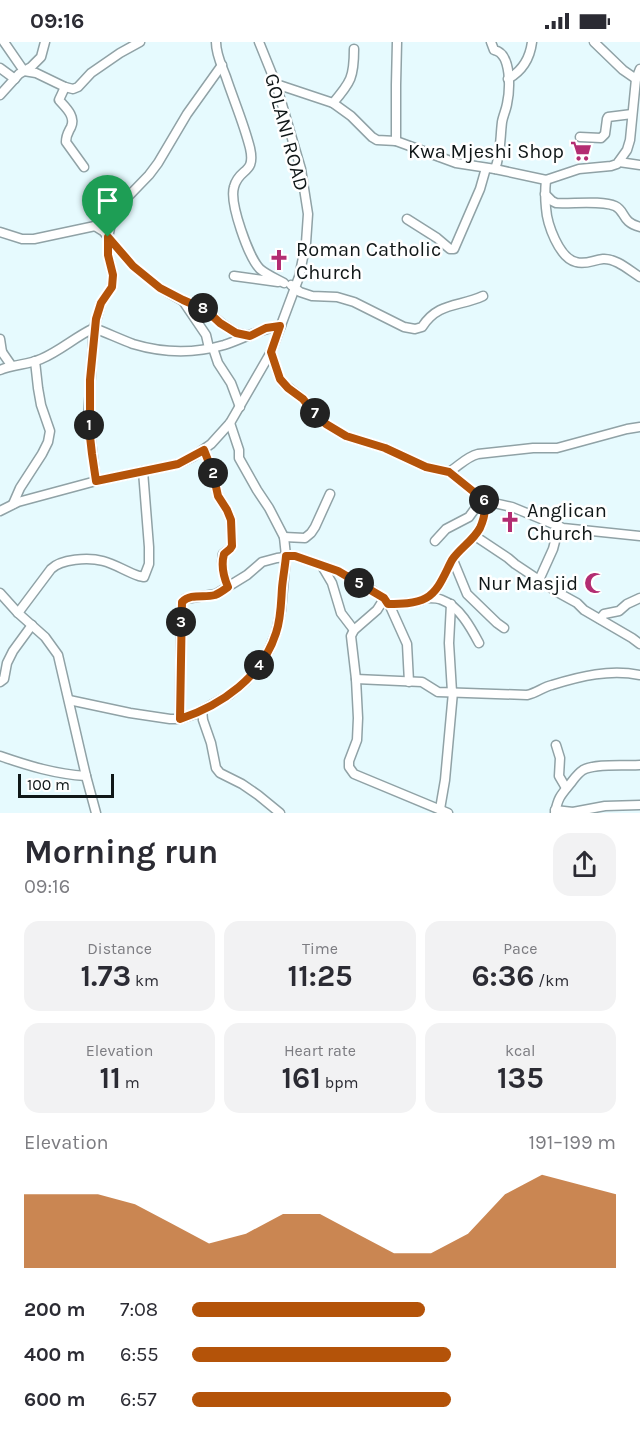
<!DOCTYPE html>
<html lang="en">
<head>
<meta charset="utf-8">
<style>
	body { margin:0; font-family:Karla,sans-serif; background:#f2f2f3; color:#2b2b33; height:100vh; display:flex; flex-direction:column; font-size:22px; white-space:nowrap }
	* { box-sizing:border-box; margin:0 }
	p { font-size:20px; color:#7c7c81 }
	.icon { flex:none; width:33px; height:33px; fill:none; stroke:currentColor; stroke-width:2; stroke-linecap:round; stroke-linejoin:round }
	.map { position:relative; height:771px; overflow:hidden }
	.details { display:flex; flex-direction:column; background:#fff; flex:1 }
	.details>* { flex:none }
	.scale { position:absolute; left:18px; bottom:15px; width:96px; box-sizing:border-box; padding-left:6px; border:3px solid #101718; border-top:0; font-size:16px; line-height:21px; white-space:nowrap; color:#101718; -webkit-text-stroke:4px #fff; paint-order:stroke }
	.pin { position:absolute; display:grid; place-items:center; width:51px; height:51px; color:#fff; margin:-62px -26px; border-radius:50% 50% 50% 0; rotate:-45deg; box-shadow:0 0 6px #0007 }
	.pin .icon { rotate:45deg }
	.km { position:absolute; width:30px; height:30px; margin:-15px; border-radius:50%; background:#222; color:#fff; font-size:16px; line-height:30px; text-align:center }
	.round { display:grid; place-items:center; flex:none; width:63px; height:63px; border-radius:18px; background:#f2f2f3 }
	.overview { display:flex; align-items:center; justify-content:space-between; height:102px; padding:0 24px }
	h1 { font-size:33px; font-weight:700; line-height:45px }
	.metrics { display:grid; grid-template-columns:repeat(3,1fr); gap:9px; height:102px; padding:6px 24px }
	.metrics div { display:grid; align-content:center; border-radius:15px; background:#f2f2f3; text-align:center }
	.metrics b { font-size:30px; font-weight:700 }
	.metrics small { font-size:16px; font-weight:400 }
	.metrics p { font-size:16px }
	.chart { height:168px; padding:12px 24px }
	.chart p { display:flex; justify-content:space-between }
	.chart svg { width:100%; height:108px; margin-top:6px; fill:#b45309; opacity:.7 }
	ul { padding:0 24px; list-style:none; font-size:20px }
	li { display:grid; grid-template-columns:96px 72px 1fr; align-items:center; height:45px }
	li i { height:15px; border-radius:8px; background:#b45309 }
	.status { display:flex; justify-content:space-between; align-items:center; height:42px; padding:0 30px; background:#fff; direction:ltr }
	.status svg { height:16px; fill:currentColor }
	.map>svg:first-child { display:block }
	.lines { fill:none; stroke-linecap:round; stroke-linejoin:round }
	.minor-casing { stroke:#90a2a6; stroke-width:11 }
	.minor { stroke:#fff; stroke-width:8 }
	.route-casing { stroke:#fff; stroke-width:12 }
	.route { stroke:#b45309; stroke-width:8 }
	.labels { text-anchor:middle; stroke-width:5; stroke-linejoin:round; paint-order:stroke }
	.street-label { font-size:20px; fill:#101718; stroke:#fff }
	.poi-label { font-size:20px; fill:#101718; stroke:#fff; text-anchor:end }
</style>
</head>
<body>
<div class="status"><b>09:16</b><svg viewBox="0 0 49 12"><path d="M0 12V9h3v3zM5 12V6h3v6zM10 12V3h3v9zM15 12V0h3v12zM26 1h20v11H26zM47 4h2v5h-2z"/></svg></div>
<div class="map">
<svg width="640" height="771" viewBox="0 0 640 771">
	<rect width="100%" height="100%" fill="#e6fafe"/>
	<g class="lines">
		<defs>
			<g id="minor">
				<polyline points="4,0 24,29 31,25 41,15 45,0"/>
				<path d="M 216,0 C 216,13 222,24 226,35 C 234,59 244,82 250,106 C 256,133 239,125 234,145 C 229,161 249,216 260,227 C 267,233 277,237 284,241"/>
				<path d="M 491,0 L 494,8 C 512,11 510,48 507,62 C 506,68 503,74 502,80 C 500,96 501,112 495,127"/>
				<polyline points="594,0 623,28 636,37"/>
				<polyline points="0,26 15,37"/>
				<path d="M 508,37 C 522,29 530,16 532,0"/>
				<polyline points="276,42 333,61 351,74 372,95 377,98 396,99 456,121 495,127 546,138 579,127 611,124 617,122 627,108 630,98 636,37 640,27"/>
				<path d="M 65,45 L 59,58 C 65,65 76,74 71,85 C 68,91 66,93 66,100 L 84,125"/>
				<polyline points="0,53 19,32 24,29 36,31 65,45 73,47 78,45 91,31 120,11 140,0"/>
				<path d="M 333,61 C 351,40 354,35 354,7"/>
				<polyline points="580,95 601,96 605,92 607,77 608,75 632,72"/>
				<polyline points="396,99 396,43 397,0"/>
				<polyline points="619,120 640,123"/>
				<path d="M 546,138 C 545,148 545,157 546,166 C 547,182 559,216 576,220 C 586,223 593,218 603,217 C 616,216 630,229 640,235"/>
				<path d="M 545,152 L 552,159 L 556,161 C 572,162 602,158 615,164 C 626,169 621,180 640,185"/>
				<polyline points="407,177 437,196 450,207 454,207 480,147 486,126"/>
				<polyline points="95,184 103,189 133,224 160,246 183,259 206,293 209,306"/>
				<polyline points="0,190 22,197 34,197 95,184 107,178 113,173"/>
				<polyline points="234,234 278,240"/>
				<path d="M 291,243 L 300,250 L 312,254 L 337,255 L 354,260 L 404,285 L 415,287 L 422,285 C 438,260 459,265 483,254"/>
				<polyline points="183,259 206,268 221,281 236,291 250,294"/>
				<polyline points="0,297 2,310"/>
				<polyline points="213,306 218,321 231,341 240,365"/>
				<polyline points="0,309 2,310 11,323"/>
				<polyline points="271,310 280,337 284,342 303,357 313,370 326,382 346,394 385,406 426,425 449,430 485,459 512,465 563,486 640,494"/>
				<path d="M 0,328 C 14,322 28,323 41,317 C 60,309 75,295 94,286 C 107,291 120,297 133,302 C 163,311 193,312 224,303 C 243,297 261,286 281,284"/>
				<path d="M 204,408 L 213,431 L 218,454 L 227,468 L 231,478 L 232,504 L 230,507 L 223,512 C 221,523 224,535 228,545"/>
				<path d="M 449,430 C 459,424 466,415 478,412 L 533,406 L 557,406 L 627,387 L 640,385"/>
				<polyline points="96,439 88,377 94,286 101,261 112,245 113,233 108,213 108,195 113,173 119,164 149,133 158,121 187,72 222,23"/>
				<polyline points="13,462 20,446 42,412 48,400 50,389 41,363 38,346 35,319"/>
				<polyline points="0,469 18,460 96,439 178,422 194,414 211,402 230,381 271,310 299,235 306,201 308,172 301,127 276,42 259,0"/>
				<polyline points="475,494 508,516 515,522 557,550 577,561 584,568 632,596 640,602"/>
				<polyline points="284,495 305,496 311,491 315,485 330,452"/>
				<polyline points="435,499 446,487 469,475 482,457"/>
				<polyline points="453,518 467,552 497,581 504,586"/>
				<polyline points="322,524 332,541 341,571 354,588"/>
				<polyline points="539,538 553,507 559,484"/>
				<polyline points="0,551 18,571 45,595 58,613 86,734 96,771"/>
				<path d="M 428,556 C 433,556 438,556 442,558 C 459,564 471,586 479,601"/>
				<polyline points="384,557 377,568 354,588 351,594 356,637 358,676 357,698 349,719 349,725 354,732 448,771"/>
				<polyline points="389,562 407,602 409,640"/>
				<polyline points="451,562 449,601 452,650"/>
				<path d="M 18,571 L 51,527 C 61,517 88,515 103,519 C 115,522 127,530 139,534 L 144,535 L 149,522 L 149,505 L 143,429"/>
				<polyline points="600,577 604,572 619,569 627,562 640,556"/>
				<path d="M 356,637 L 422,640 L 438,650 L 527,653 C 537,651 543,645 552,643 C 581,634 610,627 640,633"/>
				<polyline points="0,640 4,637 7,621 13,609 32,583"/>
				<polyline points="69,658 130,671 170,677 180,677 195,672 229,653 246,639 257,626 268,610 276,591 281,568 286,514 284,495 269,466 257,448 239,416 239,408 230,381"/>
				<polyline points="202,668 203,678 211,701 216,726 220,731 242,742 258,753 280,771"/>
				<path d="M 180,677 L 181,569 L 182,560 L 185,557 L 216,552 L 247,533 L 262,520 L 277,516 L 295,514 L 338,529 L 369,546 L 384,557 L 389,562 C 400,562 416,562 426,556 C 439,550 445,530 452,518 C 460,506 473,499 480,486 C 484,477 486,469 485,459"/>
				<polyline points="556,703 560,716 559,734 566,746"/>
				<path d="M 0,714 C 29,724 55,732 86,734"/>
				<polyline points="440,767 445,738 453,650"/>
				<polyline points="555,768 573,770 605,764 640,763"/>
				<path d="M 555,771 C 558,756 560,754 570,742 C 574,737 577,732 583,728 C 595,721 625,724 640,723"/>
			</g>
		</defs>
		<use href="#minor" class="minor-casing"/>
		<use href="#minor" class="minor"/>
	</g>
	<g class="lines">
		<defs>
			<path id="route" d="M 108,195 L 133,224 L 160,246 L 183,258 L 206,268 L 220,281 L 236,291 L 250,294 L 266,286 L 280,284 L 271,310 L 280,337 L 288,346 L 303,357 L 313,370 L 326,382 L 346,394 L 385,406 L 426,425 L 449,430 L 485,459 C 486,469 484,477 480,486 C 473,499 460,506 452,518 C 445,531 439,549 426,556 C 415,562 400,562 388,562 L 384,556 L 338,529 L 295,514 L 286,514 C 285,525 283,535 282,546 C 281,561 281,577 276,591 C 262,635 222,663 180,677 L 182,560 C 191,551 204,556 215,553 C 220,551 224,548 228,545 C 224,536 221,523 224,512 L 230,507 L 232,504 L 231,478 L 227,468 L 218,454 L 213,431 L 204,408 L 178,422 L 96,439 L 92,412 L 88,377 L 90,369 L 90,338 L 96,277 L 101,261 L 112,245 L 113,233 L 108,213 Z"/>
		</defs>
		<use href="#route" class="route-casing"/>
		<use href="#route" class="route"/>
	</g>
	<defs>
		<symbol id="supermarket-bare" viewBox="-9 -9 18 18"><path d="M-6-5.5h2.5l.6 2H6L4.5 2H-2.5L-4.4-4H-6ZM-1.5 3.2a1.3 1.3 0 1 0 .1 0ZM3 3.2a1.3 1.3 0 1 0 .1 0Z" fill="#b32d72" stroke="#fff" stroke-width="2.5" paint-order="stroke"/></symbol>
		<symbol id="church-bare" viewBox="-9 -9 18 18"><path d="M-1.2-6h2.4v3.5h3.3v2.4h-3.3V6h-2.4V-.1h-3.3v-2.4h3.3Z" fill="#b32d72" stroke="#fff" stroke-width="2.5" paint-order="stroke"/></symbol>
		<symbol id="mosque-bare" viewBox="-9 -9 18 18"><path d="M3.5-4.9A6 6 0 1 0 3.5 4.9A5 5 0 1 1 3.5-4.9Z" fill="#b32d72" stroke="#fff" stroke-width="2.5" paint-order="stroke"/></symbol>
	</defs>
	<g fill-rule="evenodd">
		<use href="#supermarket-bare" x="566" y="94" width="30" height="30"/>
		<use href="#church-bare" x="264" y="203" width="30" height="30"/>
		<use href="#church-bare" x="495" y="465" width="30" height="30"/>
		<use href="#mosque-bare" x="580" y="526" width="30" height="30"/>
	</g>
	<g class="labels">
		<g class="street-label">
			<text transform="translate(287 90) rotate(75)" y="7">GOLANI ROAD</text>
		</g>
		<g class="poi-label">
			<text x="564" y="116">Kwa Mjeshi Shop</text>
			<text x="296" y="214" text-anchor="start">Roman Catholic<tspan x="296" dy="23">Church</tspan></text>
			<text x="527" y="475" text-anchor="start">Anglican<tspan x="527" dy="23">Church</tspan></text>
			<text x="578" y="548">Nur Masjid</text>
		</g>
	</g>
</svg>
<div class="scale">100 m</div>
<div class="pin" style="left:108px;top:195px;background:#1e9e55"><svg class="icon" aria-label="arrive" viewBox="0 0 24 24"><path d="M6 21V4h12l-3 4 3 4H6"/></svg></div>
<b class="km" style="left:89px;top:383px">1</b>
<b class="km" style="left:213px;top:431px">2</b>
<b class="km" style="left:181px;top:580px">3</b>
<b class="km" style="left:259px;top:623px">4</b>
<b class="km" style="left:359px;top:541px">5</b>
<b class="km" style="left:484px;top:458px">6</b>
<b class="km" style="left:315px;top:371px">7</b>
<b class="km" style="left:203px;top:266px">8</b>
</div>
<section class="details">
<div class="overview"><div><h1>Morning run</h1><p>09:16</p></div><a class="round"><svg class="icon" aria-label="share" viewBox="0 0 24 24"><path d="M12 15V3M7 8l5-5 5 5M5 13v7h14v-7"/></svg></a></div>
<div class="metrics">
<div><p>Distance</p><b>1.73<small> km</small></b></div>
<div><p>Time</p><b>11:25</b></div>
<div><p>Pace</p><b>6:36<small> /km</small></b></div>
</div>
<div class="metrics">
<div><p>Elevation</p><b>11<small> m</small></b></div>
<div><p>Heart rate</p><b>161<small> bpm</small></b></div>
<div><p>kcal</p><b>135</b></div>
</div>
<div class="chart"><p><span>Elevation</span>191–199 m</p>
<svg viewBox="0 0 160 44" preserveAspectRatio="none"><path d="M0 44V14L10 14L20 14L30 18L40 26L50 34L60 30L70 22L80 22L90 30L100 38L110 38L120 30L130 14L140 6L150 10L160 14V44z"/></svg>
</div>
<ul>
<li><b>200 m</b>7:08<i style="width:55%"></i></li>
<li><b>400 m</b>6:55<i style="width:61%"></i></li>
<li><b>600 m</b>6:57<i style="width:61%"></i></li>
</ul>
</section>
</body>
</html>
